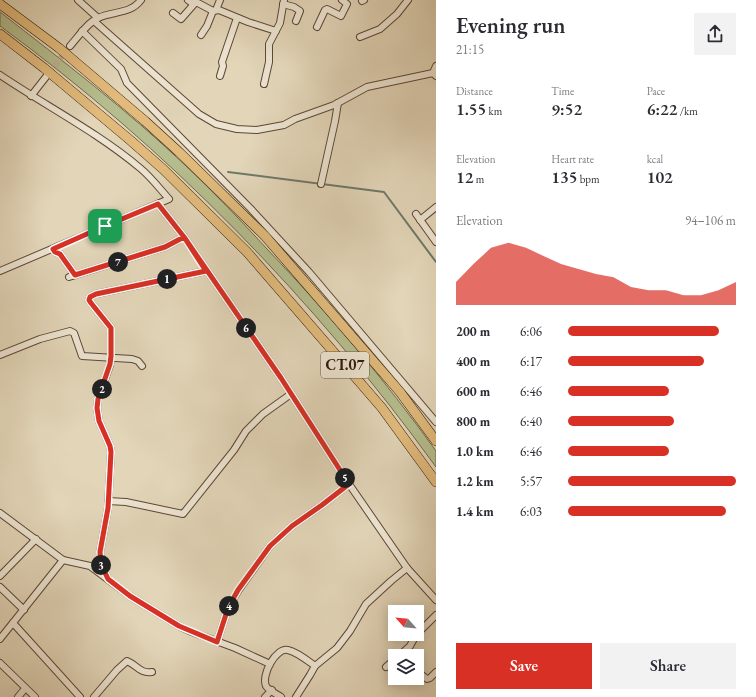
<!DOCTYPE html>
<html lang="en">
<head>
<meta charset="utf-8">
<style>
	body { margin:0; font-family:"EB Garamond",serif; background:#f2f2f3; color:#2b2b33; height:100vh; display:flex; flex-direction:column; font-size:15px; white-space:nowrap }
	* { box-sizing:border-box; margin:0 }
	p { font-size:13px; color:#7c7c81 }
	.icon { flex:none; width:22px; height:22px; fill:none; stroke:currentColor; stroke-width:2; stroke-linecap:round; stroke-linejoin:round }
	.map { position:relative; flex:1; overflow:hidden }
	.side { display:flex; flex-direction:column; background:#fff; width:320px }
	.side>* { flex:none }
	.needle { width:26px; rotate:297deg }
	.fabs { position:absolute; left:388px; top:605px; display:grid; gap:8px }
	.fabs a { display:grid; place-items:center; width:36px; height:36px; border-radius:0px; background:#fff; box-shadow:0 2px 10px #0003; font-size:20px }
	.pin { position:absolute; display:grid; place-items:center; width:34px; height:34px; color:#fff; margin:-17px; border-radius:8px; box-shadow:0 2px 6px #0006 }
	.km { position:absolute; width:20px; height:20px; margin:-10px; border-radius:50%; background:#222; color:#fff; font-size:11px; line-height:20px; text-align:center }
	.round { display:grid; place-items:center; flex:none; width:42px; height:42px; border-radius:0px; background:#f2f2f3 }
	.head { display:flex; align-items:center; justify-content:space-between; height:68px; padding:0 20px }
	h1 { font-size:22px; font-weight:600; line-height:30px }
	.stats { display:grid; grid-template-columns:repeat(3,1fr); gap:6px; height:68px; padding:4px 20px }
	.stats div { display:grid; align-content:center }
	.stats b { font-size:17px; font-weight:600 }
	.stats small { font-size:11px; font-weight:400 }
	.stats p { font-size:11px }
	.chart { height:112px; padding:8px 20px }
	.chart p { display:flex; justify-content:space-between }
	.chart svg { width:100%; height:72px; margin-top:4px; fill:#d93025; opacity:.7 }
	.cta { display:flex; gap:8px; margin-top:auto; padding:8px 20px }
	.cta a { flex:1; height:46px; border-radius:0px; background:#d93025; color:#fff; font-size:16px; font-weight:600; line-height:46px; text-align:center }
	.cta a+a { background:#f2f2f3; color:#2b2b33 }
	ul { padding:0 20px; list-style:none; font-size:13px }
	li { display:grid; grid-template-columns:64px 48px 1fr; align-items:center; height:30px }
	li i { height:10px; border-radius:5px; background:#d93025 }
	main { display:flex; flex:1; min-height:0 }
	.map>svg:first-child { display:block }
	.green { fill:#b5bd8e; stroke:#736a4c }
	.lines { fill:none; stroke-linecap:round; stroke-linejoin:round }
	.stream { stroke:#6d796a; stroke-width:2 }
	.minor-tunnel { stroke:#bfaf95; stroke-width:6; stroke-dasharray:6 3; stroke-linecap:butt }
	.minor-casing { stroke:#5d4736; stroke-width:8 }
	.highway-casing { stroke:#31180a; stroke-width:10 }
	.minor { stroke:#ece4d1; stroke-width:6 }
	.highway { stroke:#e1ba7c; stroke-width:9 }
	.route-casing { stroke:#fff; stroke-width:8 }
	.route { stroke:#d93025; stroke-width:5 }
	.labels { text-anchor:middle; stroke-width:3; stroke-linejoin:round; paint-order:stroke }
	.shield { fill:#ece4d1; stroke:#695546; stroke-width:1 }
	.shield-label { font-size:15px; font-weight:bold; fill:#31180a }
</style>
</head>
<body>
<main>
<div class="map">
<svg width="436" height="697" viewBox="0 0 436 697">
	<rect width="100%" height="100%" fill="#e2d5b8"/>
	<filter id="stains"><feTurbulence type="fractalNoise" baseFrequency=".005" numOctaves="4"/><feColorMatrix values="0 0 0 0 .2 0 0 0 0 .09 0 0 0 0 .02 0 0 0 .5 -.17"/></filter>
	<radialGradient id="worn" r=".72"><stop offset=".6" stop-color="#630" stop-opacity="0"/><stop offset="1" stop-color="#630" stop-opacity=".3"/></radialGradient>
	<path class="green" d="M 0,12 C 63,61 127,110 185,165 C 214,192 241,221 268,250 C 328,313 385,380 436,451 L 436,467 C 315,300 167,148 0,26 Z"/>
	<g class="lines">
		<polyline class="stream" points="228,172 384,192 436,262"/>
		<polyline class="minor-tunnel" points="49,73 66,51"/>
		<defs>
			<g id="minor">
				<polyline points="78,0 98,18"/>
				<polyline points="188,0 192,3 198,3 213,11 219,10 248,22 276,31"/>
				<polyline points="362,1 364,0"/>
				<polyline points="283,4 294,7 300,11 296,21"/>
				<polyline points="216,10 220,0"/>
				<polyline points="173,13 181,19 195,3"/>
				<polyline points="94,21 199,114 216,124 237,129 257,130 284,125 295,119 334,105 367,87 433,73 436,76"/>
				<polyline points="317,27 325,10 327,9 341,16 347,4 342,0"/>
				<polyline points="82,31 121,69 127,83 250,208 309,272 436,422"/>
				<polyline points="201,35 207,26 213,11"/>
				<polyline points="360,37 380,29 397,14 408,0"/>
				<path d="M 70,46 C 78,37 87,23 98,18 C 113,11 131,14 141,0"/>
				<polyline points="433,73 436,66"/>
				<path d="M 0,75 C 46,106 97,132 140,168 C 151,177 160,189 169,199 L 0,271"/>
				<polyline points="220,76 223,66 222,62 237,18"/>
				<polyline points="264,84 269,62 269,44 280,23 284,0"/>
				<polyline points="31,96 49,73"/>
				<polyline points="321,184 335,121 338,103"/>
				<polyline points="158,204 184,237 281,378 349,484 407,568"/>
				<polyline points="416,214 436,242"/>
				<polyline points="420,220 436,207"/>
				<polyline points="53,249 55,252 60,254 75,275"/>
				<polyline points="69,277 165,247 184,237"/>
				<polyline points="0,355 40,339 70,331 74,333 82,356 132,359 138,361 142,366"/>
				<polyline points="108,501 126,502 183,514 234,450 246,431 263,414 291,394"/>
				<polyline points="0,513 63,560 90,566 130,596 179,626 192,632 235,648 270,664"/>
				<polyline points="0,576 36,539"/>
				<polyline points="108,579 101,564 100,552 108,508 111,452 110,446 99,421 97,408 98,399 110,365 111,356 111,328 91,303 89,300 90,297 96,294 206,271"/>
				<polyline points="0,587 24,610"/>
				<polyline points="13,623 80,697"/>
				<polyline points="0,639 63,560"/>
				<polyline points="217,642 228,608 238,591 270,546 292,526 322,505 349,484"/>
				<polyline points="399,656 410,646 416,635 436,615"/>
				<polyline points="0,663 35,697"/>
				<polyline points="315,666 337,648 350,631 366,604 391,581 407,568 436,600"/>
				<polyline points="386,667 395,659"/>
				<polyline points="422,675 427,679 430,678 436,672"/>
				<polyline points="18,697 23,691"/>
				<path d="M 94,697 L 117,670 L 127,661 C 137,665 140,674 152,672"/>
				<polyline points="265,697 272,690"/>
				<path d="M 281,697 C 277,694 269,691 266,686 C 261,675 276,647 288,650 C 297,652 307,660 315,666 L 310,675 L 296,697"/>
			</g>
			<g id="highway">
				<polyline points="0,4 59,48 145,121 179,152 265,236 400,392 436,441"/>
				<polyline points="0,34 44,68 130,140 163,169 247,252 382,408 436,482"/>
			</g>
		</defs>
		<use href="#minor" class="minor-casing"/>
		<use href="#highway" class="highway-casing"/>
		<use href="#minor" class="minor"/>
		<use href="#highway" class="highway"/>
	</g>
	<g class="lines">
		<defs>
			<polyline id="route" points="105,226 158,204 184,237 206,271 96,294 90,297 89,300 91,303 111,328 111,356 110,364 98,399 97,408 99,421 110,446 111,452 108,508 100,552 101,564 108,579 130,596 179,626 217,642 228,608 238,590 270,546 292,526 322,505 349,484 281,378 184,237 165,247 75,275 60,254 55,252 53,249 105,226"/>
		</defs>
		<use href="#route" class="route-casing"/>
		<use href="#route" class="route"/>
	</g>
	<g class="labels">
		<rect class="shield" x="321" y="352" width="48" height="26" rx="3"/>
		<g class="shield-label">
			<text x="345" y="370">CT.07</text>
		</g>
	</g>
	<rect width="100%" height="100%" filter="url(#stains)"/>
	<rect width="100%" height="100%" fill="url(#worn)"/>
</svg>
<div class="fabs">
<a><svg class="needle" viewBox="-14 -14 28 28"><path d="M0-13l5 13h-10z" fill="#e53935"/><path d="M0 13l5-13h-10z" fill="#7c7c81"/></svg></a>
<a><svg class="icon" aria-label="layers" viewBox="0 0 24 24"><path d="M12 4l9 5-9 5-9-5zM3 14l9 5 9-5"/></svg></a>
</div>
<div class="pin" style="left:105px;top:226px;background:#1e9e55"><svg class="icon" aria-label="arrive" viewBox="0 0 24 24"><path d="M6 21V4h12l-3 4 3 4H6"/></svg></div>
<b class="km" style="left:167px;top:279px">1</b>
<b class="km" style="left:102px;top:389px">2</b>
<b class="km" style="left:101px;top:565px">3</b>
<b class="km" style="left:229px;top:606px">4</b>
<b class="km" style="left:345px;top:478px">5</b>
<b class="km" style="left:246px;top:328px">6</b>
<b class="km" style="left:118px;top:262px">7</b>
</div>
<section class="side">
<div class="head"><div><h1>Evening run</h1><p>21:15</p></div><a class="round"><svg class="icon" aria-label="share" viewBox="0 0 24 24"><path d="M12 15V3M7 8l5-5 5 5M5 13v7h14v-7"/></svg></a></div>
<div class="stats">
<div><p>Distance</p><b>1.55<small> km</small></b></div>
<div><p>Time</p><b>9:52</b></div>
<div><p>Pace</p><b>6:22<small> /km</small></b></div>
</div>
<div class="stats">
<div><p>Elevation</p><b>12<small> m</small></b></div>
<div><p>Heart rate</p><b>135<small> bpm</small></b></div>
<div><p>kcal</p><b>102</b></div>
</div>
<div class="chart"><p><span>Elevation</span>94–106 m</p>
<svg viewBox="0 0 160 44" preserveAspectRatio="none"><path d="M0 44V30L10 19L20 9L30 6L40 9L50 14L60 19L70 22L80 25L90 27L100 33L110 35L120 35L130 38L140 38L150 35L160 30V44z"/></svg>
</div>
<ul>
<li><b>200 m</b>6:06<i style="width:90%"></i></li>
<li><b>400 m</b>6:17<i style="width:81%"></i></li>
<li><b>600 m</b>6:46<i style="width:60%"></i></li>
<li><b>800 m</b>6:40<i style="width:63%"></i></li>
<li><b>1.0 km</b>6:46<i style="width:60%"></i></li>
<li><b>1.2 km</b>5:57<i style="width:100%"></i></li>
<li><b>1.4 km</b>6:03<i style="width:94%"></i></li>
</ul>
<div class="cta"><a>Save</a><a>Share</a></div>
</section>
</main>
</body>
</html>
